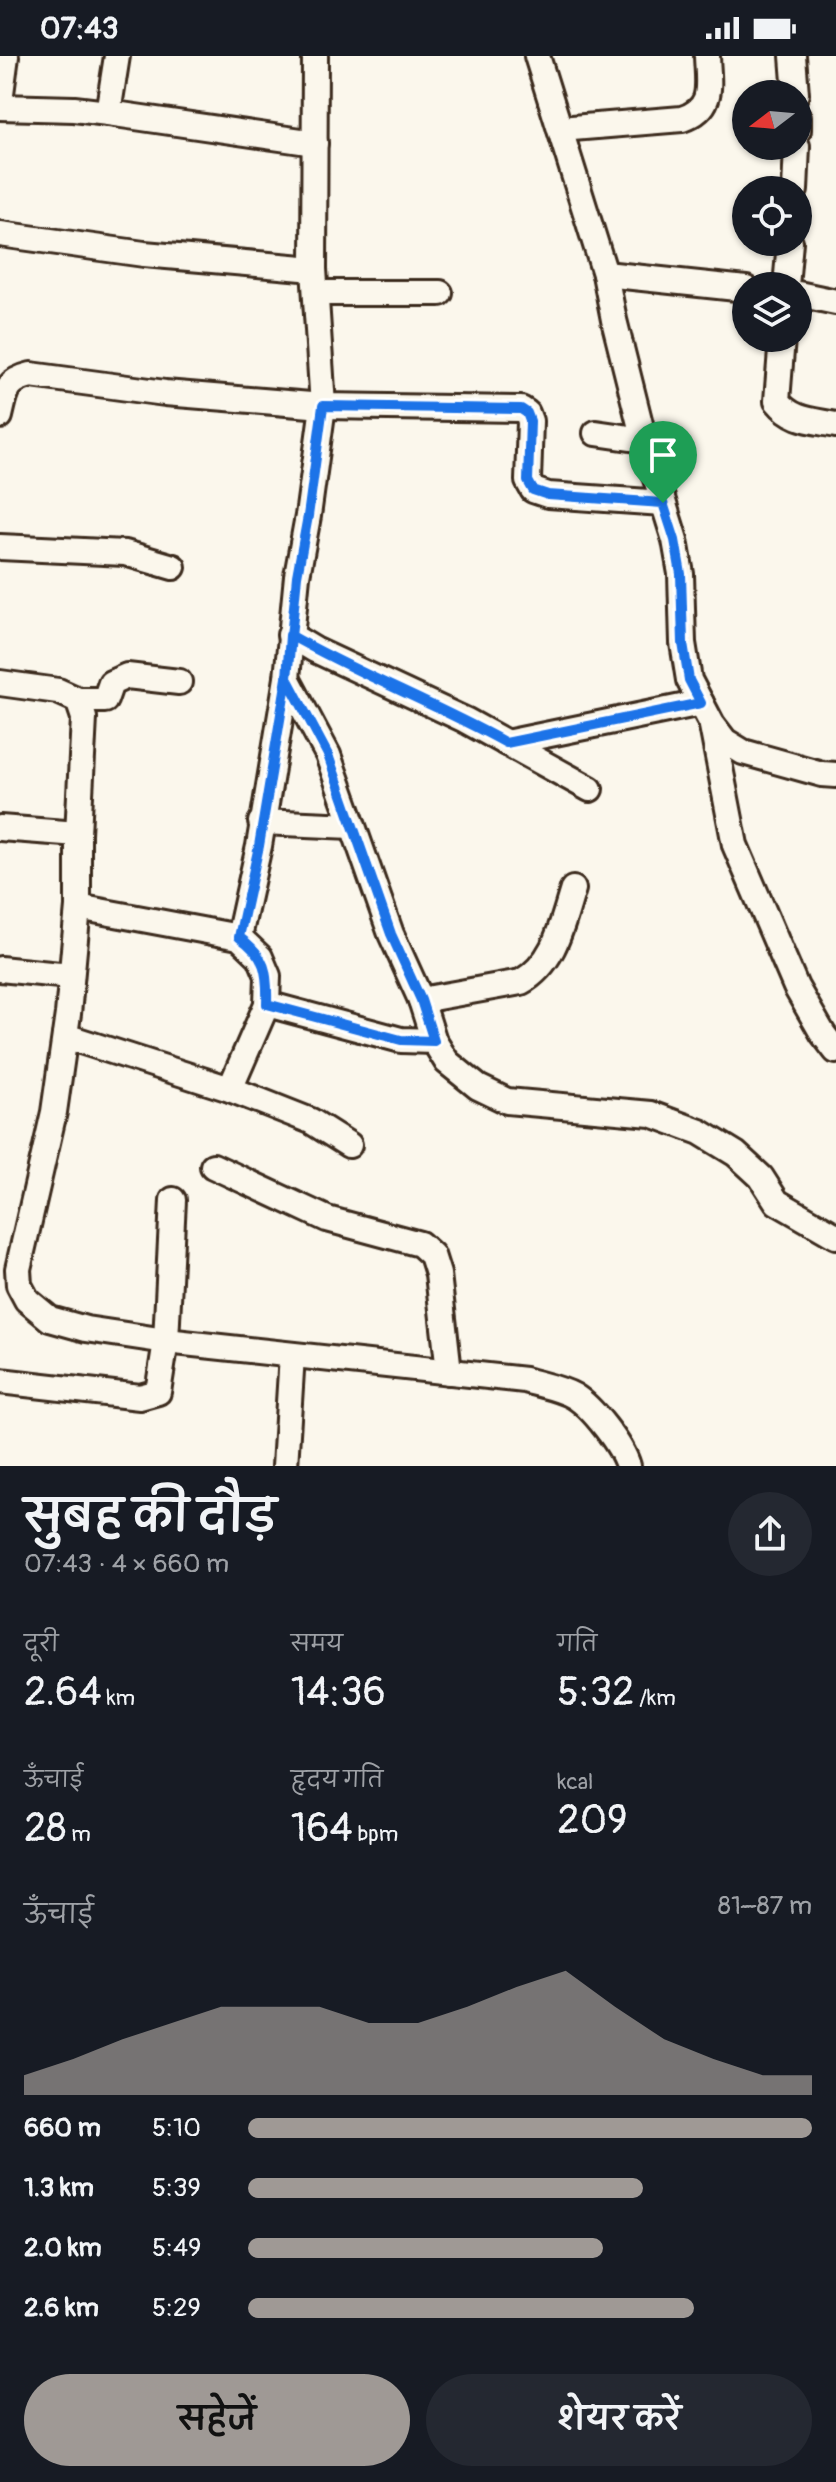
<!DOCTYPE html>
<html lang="hi">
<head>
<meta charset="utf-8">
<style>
	body { margin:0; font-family:Pangolin,"Playpen Sans Deva",sans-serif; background:#242831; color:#f1f3f6; height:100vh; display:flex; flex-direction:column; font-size:30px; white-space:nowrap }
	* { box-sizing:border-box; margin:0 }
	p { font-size:26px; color:#9ea1a6 }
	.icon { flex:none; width:44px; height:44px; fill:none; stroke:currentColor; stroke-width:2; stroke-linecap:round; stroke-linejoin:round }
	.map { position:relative; height:1410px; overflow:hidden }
	.sheet { display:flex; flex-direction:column; background:#171b24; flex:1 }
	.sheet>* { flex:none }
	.needle { width:52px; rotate:254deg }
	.tools { position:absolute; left:732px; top:24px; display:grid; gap:16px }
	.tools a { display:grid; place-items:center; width:80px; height:80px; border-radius:50%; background:#171b24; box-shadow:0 2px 6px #0004; font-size:40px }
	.pin { position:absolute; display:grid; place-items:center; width:68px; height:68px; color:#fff; margin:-82px -34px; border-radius:50% 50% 50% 0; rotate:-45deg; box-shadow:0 0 8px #0007 }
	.pin .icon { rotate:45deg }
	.round { display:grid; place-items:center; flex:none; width:84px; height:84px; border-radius:42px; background:#242831 }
	.overview { display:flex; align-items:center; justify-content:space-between; height:136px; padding:0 24px }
	h1 { font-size:44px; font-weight:600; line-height:60px }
	.metrics { display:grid; grid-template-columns:repeat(3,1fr); gap:12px; height:136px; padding:8px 24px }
	.metrics div { display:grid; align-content:center }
	.metrics b { font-size:40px; font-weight:600 }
	.metrics small { font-size:22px; font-weight:400 }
	.metrics p { font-size:22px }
	.chart { height:224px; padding:16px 24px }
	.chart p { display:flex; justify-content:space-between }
	.chart svg { width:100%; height:144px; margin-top:8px; fill:#9f9995; opacity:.7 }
	.button { display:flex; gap:16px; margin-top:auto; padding:16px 24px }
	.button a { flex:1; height:92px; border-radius:48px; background:#9f9995; color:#111; font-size:32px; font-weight:600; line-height:92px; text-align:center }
	.button a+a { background:#242831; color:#f1f3f6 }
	ul { padding:0 24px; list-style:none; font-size:26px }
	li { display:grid; grid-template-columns:128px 96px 1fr; align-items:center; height:60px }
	li i { height:20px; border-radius:10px; background:#9f9995 }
	.status { display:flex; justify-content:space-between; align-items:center; height:56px; padding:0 40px; background:#171b24; direction:ltr }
	.status svg { height:22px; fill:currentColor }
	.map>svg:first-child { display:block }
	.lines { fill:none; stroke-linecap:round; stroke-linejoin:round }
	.minor-casing { stroke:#3b2a1e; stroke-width:30 }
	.minor { stroke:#fbf7ec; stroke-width:24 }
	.route-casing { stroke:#fff; stroke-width:16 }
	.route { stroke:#1a73e8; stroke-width:10 }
</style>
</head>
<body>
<div class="status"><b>07:43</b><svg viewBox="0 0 49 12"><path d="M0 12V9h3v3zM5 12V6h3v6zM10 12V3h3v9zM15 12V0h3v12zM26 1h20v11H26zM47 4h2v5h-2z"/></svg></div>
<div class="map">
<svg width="836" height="1410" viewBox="0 0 836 1410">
	<rect width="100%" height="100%" fill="#fbf7ec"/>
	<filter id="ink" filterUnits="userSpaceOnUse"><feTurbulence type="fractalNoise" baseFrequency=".0125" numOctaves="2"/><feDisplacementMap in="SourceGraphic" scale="16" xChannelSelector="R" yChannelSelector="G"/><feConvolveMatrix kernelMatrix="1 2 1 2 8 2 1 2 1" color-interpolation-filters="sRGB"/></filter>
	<g filter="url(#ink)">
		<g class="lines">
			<defs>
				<g id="minor">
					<polyline points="537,0 605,218 614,264 644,384 675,484 681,518 683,587 689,624 712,668 725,685 743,696 822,718 836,719"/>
					<polyline points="793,0 796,38"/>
					<polyline points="0,45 6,0"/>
					<polyline points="0,51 74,53 108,57 315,87"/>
					<polyline points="108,57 117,0"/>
					<polyline points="798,61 798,74"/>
					<path d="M 560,73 L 682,63 C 715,52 708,29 707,0"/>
					<polyline points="795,134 797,90"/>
					<polyline points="0,178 144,198 314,213"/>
					<polyline points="605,218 746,233"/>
					<polyline points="786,230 790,186"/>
					<polyline points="316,237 440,237"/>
					<polyline points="798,238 836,246"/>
					<path d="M 782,282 L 777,345 C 793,365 812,364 836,369"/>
					<path d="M 0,360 C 6,336 5,325 31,319 L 165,337 L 323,350 L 521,353 L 527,357 L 530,365 L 528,425 L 533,434 L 548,439 L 663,447"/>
					<polyline points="596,377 644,384"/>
					<polyline points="0,491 125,497 173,511"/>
					<polyline points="290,579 315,594 465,664 590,733"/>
					<polyline points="287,622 328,699 391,878 421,944 434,985 447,1006 478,1031 507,1045 651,1058 700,1076 736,1098 761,1121 777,1146 836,1180"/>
					<path d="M 0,627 L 58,635 L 78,644 L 84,662 L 78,778 L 78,851 L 68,958 L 54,1056 L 18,1213 L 19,1229 L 27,1244 L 50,1263 L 86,1273 L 166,1285 L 525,1324 C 541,1329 560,1332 574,1340 C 592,1351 622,1389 628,1410"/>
					<polyline points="78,644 105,644 111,627 127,620 179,626"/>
					<polyline points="712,670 735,789 796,931 823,978 836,995"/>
					<polyline points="506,687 701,647"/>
					<polyline points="261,766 352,770"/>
					<polyline points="0,772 78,778"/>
					<polyline points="78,851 239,881 260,901 268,920 267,948 230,1033"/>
					<polyline points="239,881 259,790 287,622 297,520 308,460 323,350 314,213 315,0"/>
					<polyline points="0,913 70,920"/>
					<path d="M 421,944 L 521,926 C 555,907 562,868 573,833"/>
					<polyline points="267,948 401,984 434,985"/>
					<polyline points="65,980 230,1033 311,1065 349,1089"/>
					<polyline points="213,1110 327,1163 420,1188 432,1199 438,1218 449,1316"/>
					<polyline points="0,1325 140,1341 158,1336 166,1285 173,1144"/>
					<polyline points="285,1410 292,1299"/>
				</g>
			</defs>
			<use href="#minor" class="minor-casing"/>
			<use href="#minor" class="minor"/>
		</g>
	</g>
	<g class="lines" filter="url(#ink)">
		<defs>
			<path id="route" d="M 663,447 L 548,439 L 533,434 L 528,425 L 530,365 L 527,357 L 521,353 L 323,350 L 308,460 L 297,520 L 287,622 L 328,699 L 391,878 L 421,944 L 434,985 L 401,984 L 267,948 C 268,916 266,900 239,881 L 259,790 L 287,622 L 290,579 C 360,619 436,648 506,687 L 701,647 L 689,624 L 683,587 L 681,518 L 675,484 L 663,447"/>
		</defs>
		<use href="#route" class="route-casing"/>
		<use href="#route" class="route"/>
	</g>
</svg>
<div class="tools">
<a><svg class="needle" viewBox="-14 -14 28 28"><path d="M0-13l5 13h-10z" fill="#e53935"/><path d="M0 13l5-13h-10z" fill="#9ea1a6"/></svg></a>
<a><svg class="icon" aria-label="locate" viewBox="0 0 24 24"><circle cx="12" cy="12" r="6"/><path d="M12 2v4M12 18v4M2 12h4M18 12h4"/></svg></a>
<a><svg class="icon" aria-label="layers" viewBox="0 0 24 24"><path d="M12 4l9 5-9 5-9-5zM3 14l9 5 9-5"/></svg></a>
</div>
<div class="pin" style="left:663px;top:447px;background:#1e9e55"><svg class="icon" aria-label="arrive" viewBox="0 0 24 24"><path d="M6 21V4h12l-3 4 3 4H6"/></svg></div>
</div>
<section class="sheet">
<div class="overview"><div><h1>सुबह की दौड़</h1><p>07:43 · 4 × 660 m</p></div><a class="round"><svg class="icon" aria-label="share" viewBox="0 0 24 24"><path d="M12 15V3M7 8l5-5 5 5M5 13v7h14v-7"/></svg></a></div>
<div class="metrics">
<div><p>दूरी</p><b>2.64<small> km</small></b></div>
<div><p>समय</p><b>14:36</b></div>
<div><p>गति</p><b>5:32<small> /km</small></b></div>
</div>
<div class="metrics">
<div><p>ऊँचाई</p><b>28<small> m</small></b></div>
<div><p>हृदय गति</p><b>164<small> bpm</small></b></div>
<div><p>kcal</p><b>209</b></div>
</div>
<div class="chart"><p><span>ऊँचाई</span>81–87 m</p>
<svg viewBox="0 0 160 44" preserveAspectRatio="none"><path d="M0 44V38L10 33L20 27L30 22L40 17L50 17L60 17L70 22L80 22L90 17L100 11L110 6L120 17L130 27L140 33L150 38L160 38V44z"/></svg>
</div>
<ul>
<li><b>660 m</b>5:10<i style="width:100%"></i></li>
<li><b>1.3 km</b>5:39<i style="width:70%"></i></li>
<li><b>2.0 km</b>5:49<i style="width:63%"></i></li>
<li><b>2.6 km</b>5:29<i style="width:79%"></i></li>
</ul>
<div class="button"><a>सहेजें</a><a>शेयर करें</a></div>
</section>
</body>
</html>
